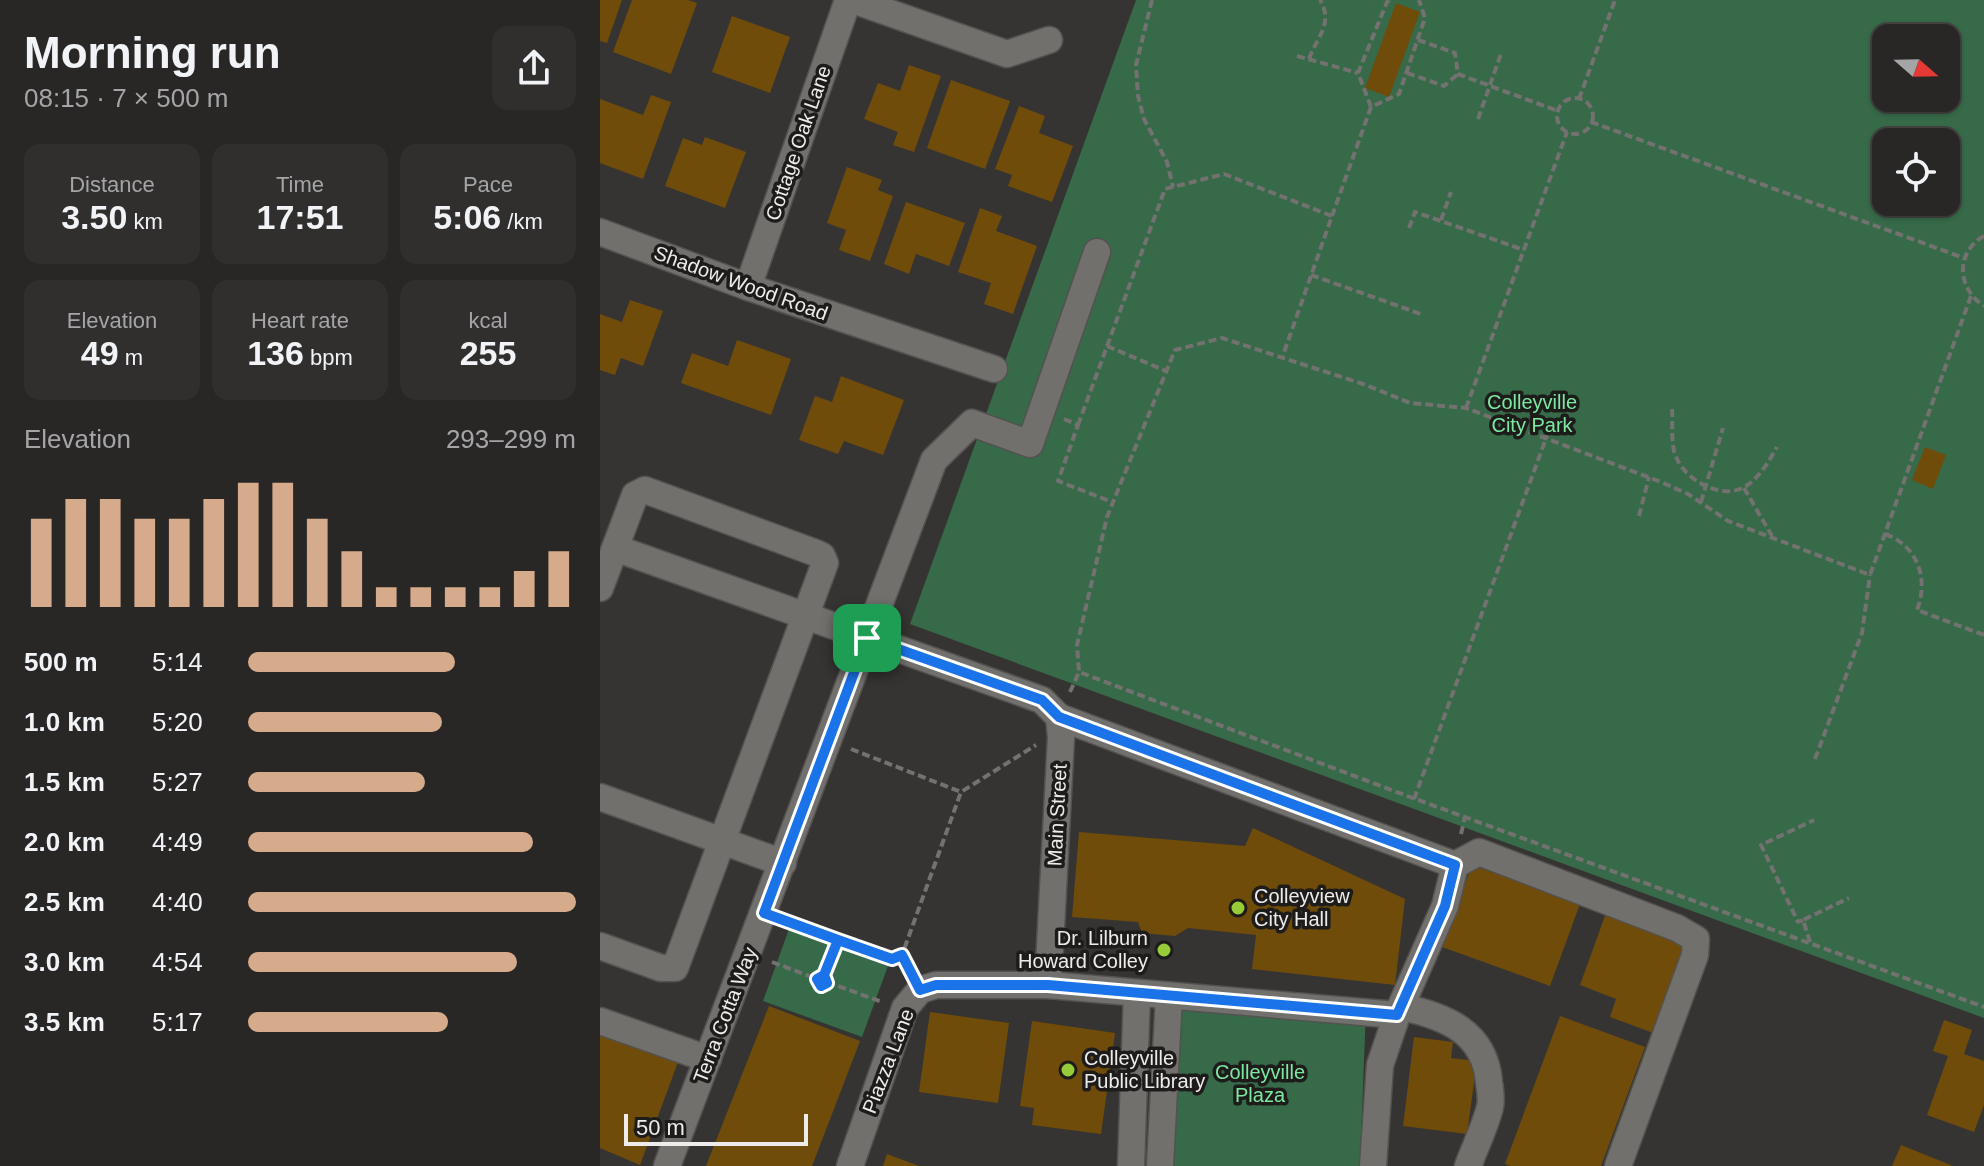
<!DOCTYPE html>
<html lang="en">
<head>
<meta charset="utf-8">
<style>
	body { margin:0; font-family:Arial,sans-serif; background:#302f2e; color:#f1f3f6; height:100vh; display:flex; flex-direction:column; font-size:30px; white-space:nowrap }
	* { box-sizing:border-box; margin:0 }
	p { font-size:26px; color:#a5a5a7 }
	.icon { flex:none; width:44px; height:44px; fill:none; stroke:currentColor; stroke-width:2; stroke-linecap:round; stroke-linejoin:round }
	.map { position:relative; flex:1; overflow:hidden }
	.panel { display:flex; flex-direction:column; background:#282726; width:600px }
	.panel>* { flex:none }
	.needle { width:52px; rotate:110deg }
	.fabs { position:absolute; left:1272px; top:24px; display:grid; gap:16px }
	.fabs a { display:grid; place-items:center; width:88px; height:88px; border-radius:16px; background:#282726; box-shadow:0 2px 6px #0004,0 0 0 2px #444443; font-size:40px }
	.scale { position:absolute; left:24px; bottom:20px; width:184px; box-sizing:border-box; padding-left:8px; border:4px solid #edecea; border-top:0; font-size:22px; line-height:28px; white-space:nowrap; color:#edecea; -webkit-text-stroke:6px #1d1c1b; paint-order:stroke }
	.pin { position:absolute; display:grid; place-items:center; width:68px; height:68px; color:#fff; margin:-34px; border-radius:16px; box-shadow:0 4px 12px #0006 }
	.round { display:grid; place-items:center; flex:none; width:84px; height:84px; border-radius:16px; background:#302f2e }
	.headline { display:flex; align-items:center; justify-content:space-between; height:136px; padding:0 24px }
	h1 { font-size:44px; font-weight:800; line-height:60px }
	.metrics { display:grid; grid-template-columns:repeat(3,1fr); gap:12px; height:136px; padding:8px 24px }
	.metrics div { display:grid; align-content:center; border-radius:16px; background:#302f2e; text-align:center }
	.metrics b { font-size:34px; font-weight:800 }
	.metrics small { font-size:22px; font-weight:400 }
	.metrics p { font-size:22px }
	.chart { height:224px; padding:16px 24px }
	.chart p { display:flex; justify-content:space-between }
	.chart svg { width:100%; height:144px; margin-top:8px; stroke:#d6ab8b; stroke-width:6 }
	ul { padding:0 24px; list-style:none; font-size:26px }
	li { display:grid; grid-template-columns:128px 96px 1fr; align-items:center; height:60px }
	li i { height:20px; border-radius:10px; background:#d6ab8b }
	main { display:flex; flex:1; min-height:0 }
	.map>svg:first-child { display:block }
	.green { fill:#366a48; fill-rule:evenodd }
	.building { fill:#6f4c0a }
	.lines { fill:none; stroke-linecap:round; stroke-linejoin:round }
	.minor-casing { stroke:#545250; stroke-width:29 }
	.path { stroke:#747270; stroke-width:4; stroke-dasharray:8 4; stroke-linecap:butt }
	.minor { stroke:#72706d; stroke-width:26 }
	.route-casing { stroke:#fff; stroke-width:16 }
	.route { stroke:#1a73e8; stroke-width:10 }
	.poi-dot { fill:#97cc38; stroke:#1d1c1b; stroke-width:3 }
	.labels { text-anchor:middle; stroke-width:7; stroke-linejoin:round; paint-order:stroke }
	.street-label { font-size:20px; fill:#edecea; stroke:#1d1c1b }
	.park-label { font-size:20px; fill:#7de8a2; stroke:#1d1c1b }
	.poi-label { font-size:20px; fill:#edecea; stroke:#1d1c1b; text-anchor:start }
</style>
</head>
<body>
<main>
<section class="panel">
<div class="headline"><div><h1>Morning run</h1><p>08:15 · 7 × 500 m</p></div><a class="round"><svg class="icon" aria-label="share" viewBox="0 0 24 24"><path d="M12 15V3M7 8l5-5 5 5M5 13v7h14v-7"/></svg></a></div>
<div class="metrics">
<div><p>Distance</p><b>3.50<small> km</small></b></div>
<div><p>Time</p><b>17:51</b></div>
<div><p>Pace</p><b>5:06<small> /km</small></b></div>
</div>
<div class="metrics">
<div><p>Elevation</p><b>49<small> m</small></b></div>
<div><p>Heart rate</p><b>136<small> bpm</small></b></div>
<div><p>kcal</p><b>255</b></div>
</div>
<div class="chart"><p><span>Elevation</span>293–299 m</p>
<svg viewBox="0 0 160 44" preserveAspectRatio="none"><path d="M5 44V17M15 44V11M25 44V11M35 44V17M45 44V17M55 44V11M65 44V6M75 44V6M85 44V17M95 44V27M105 44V38M115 44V38M125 44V38M135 44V38M145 44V33M155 44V27"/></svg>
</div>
<ul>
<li><b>500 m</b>5:14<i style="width:63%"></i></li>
<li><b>1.0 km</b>5:20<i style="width:59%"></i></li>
<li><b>1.5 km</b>5:27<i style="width:54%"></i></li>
<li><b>2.0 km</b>4:49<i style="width:87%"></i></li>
<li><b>2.5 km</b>4:40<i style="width:100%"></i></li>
<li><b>3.0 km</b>4:54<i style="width:82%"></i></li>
<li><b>3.5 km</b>5:17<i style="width:61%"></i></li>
</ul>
</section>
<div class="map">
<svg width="1384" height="1166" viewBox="0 0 1384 1166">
	<rect width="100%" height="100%" fill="#363432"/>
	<g class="green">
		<path d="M 536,0 L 1384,0 L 1384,1018 L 310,624 ZM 1286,38 L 1346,38 L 1346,98 L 1286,98 ZM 1286,142 L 1346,142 L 1346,202 L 1286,202 Z"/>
		<polygon points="189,929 288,966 262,1037 163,1001"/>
		<polygon points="582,995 766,1008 760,1166 572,1166"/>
	</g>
	<g class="building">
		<polygon points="0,0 22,0 7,43 0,41"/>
		<polygon points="32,0 88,0 97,3 71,74 13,52"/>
		<polygon points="796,3 820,12 789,97 765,88"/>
		<polygon points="132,16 190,37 170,93 112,72"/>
		<polygon points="309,65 341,76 314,152 293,145 298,132 264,119 278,83 300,91"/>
		<polygon points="351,80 410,101 385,169 327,148"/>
		<polygon points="51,95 71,102 43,179 0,163 0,99 43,115"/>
		<polygon points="419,106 445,116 439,133 473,146 452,202 408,186 412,175 395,169"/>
		<polygon points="105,137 146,152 125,208 65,186 83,138 102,145"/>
		<polygon points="247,167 282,180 278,190 293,196 270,261 239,250 246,230 227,223"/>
		<polygon points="306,202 365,223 349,266 316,254 309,274 284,264"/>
		<polygon points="380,208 402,216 396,231 437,246 413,314 384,304 391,283 358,272"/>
		<polygon points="30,300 63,311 43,366 21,358 15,375 0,370 0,314 22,322"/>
		<polygon points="137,340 191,359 171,415 81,383 92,353 128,366"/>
		<polygon points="241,376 304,400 283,455 244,441 238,454 199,440 215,396 232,402"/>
		<polygon points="1325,447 1346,455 1333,489 1312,480"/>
		<polygon points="653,828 805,899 795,985 652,969 656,935 588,928 575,936 542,933 538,922 472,917 479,832 645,846"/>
		<polygon points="872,865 980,904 950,986 842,947"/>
		<polygon points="1006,913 1089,943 1056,1034 1010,1017 1016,999 980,985"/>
		<polygon points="169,1006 260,1041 212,1166 106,1166"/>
		<polygon points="330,1012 409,1023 398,1103 319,1092"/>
		<polygon points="960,1016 1045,1047 1001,1166 910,1166 905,1164"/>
		<polygon points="1344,1020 1372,1030 1364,1054 1384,1061 1384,1105 1374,1132 1327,1115 1348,1056 1333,1051"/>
		<polygon points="432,1021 515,1033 501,1134 432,1125 434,1108 420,1106"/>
		<polygon points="0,1032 78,1062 40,1165 0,1148"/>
		<polygon points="814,1037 853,1042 851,1058 877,1061 867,1134 803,1126"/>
		<polygon points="1301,1145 1353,1166 1292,1166"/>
		<polygon points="287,1154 319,1166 283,1166"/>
	</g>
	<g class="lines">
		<defs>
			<g id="minor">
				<polyline points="253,0 407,54 449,40"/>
				<polyline points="0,232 148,287 394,369"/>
				<polyline points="148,287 248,0"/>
				<polyline points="15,548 442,700 459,717 461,737 448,985"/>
				<polyline points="0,588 35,495 45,490 216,553 222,556 225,563 75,968 61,968 0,946"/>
				<polyline points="459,717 855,865 879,852 1077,928 1096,939 1095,955 1018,1166"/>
				<polyline points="0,797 183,863"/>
				<path d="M 802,1007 C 845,1016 885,1032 889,1082 C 890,1090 892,1099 890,1107 C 885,1127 875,1147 868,1166"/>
				<polyline points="0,1021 108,1059"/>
				<polyline points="67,1166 334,460 372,423 430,444 497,252"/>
				<polyline points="250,1166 305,1008 320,990 336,985 448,985 797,1015"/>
				<polyline points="531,1166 537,993"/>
				<polyline points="560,1166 569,996"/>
				<polyline points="773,1166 780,1065 797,1015 845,906 855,865"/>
			</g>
		</defs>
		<use href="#minor" class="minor-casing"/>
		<g class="path">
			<polyline points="552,0 536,65 538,96 544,119 567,162 573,187"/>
			<polyline points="818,40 855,53 858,74 958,111"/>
			<polyline points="697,56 758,73"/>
			<path d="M 709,59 C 717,37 734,23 720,0"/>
			<polyline points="807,73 844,86 858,74"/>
			<circle cx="975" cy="116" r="18"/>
			<polyline points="979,99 1015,0"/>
			<polyline points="771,107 758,73 787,2 790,0"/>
			<polyline points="878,119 902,51"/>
			<polyline points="991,122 1364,258"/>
			<polyline points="732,216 771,107 799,94 825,18 819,0"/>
			<polyline points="841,220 851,192"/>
			<polyline points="809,228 815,212 924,250"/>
			<path d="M 1384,236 C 1355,252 1357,289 1384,306"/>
			<polyline points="711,275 821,314"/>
			<polyline points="1371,296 1270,575 1128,521 1088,494 1061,482 866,408 810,403 766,385 622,338 575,350 507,517 477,645 479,672 810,797 1384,1007"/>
			<polyline points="507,346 566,371"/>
			<polyline points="866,408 967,132"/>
			<path d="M 1072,409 C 1073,423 1070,447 1077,459 C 1087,481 1123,501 1146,486 C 1160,477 1169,461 1177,447"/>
			<polyline points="464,419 478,425 458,481 512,502"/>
			<polyline points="478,425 565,189 624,174 732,216 682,358"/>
			<polyline points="1144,488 1172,536"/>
			<polyline points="1101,502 1123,428"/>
			<polyline points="1039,516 1049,477"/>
			<path d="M 1285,534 C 1318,546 1329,579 1317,610 L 1384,635"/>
			<polyline points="470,692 479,672"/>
			<polyline points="251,749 361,792"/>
			<polyline points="1215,759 1262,633 1270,575"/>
			<polyline points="814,799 952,422"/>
			<polyline points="861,834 865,817"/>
			<polyline points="184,920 292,959 302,955"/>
			<polyline points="1203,920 1198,922 1161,845 1214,820"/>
			<polyline points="1210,942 1203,920 1249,898"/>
			<polyline points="172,962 217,979"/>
			<polyline points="309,970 302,955 361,792 436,745"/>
			<polyline points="224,975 238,940"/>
			<circle cx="222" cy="981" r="5.5"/>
			<polyline points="227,982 282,1002"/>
		</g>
		<use href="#minor" class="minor"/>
	</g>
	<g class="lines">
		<defs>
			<polyline id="route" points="267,638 164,913 238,940 224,975 227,983 221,986 217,979 224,975 238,940 292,959 302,955 320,990 336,985 448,985 797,1015 845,906 855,865 459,717 442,700 267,638"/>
		</defs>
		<use href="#route" class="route-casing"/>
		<use href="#route" class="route"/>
	</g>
	<g class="poi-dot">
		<circle cx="638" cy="908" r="8"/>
		<circle cx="564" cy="950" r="8"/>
		<circle cx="468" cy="1070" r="8"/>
	</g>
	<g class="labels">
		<g class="street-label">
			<text transform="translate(198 143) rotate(-71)" y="7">Cottage Oak Lane</text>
			<text transform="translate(141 283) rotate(20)" y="7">Shadow Wood Road</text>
			<text transform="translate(457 815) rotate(-87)" y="7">Main Street</text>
			<text transform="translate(125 1015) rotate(-69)" y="7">Terra Cotta Way</text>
			<text transform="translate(288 1061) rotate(-69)" y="7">Piazza Lane</text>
		</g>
		<g class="park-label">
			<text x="932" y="409">Colleyville<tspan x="932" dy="23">City Park</tspan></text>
			<text x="660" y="1079">Colleyville<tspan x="660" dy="23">Plaza</tspan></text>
		</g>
		<g class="poi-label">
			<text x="654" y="903">Colleyview<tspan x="654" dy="23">City Hall</tspan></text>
			<text x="548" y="945" text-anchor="end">Dr. Lilburn<tspan x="548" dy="23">Howard Colley</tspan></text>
			<text x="484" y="1065">Colleyville<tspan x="484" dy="23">Public Library</tspan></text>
		</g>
	</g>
</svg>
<div class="fabs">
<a><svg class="needle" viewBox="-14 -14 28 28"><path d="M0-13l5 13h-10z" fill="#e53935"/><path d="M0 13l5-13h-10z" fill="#a5a5a7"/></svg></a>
<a><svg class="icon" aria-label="locate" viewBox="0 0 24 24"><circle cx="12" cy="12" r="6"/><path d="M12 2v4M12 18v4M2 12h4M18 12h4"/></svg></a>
</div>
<div class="scale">50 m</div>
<div class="pin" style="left:267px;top:638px;background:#1e9e55"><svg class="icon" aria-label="arrive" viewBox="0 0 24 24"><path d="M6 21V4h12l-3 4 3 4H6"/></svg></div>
</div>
</main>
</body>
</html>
